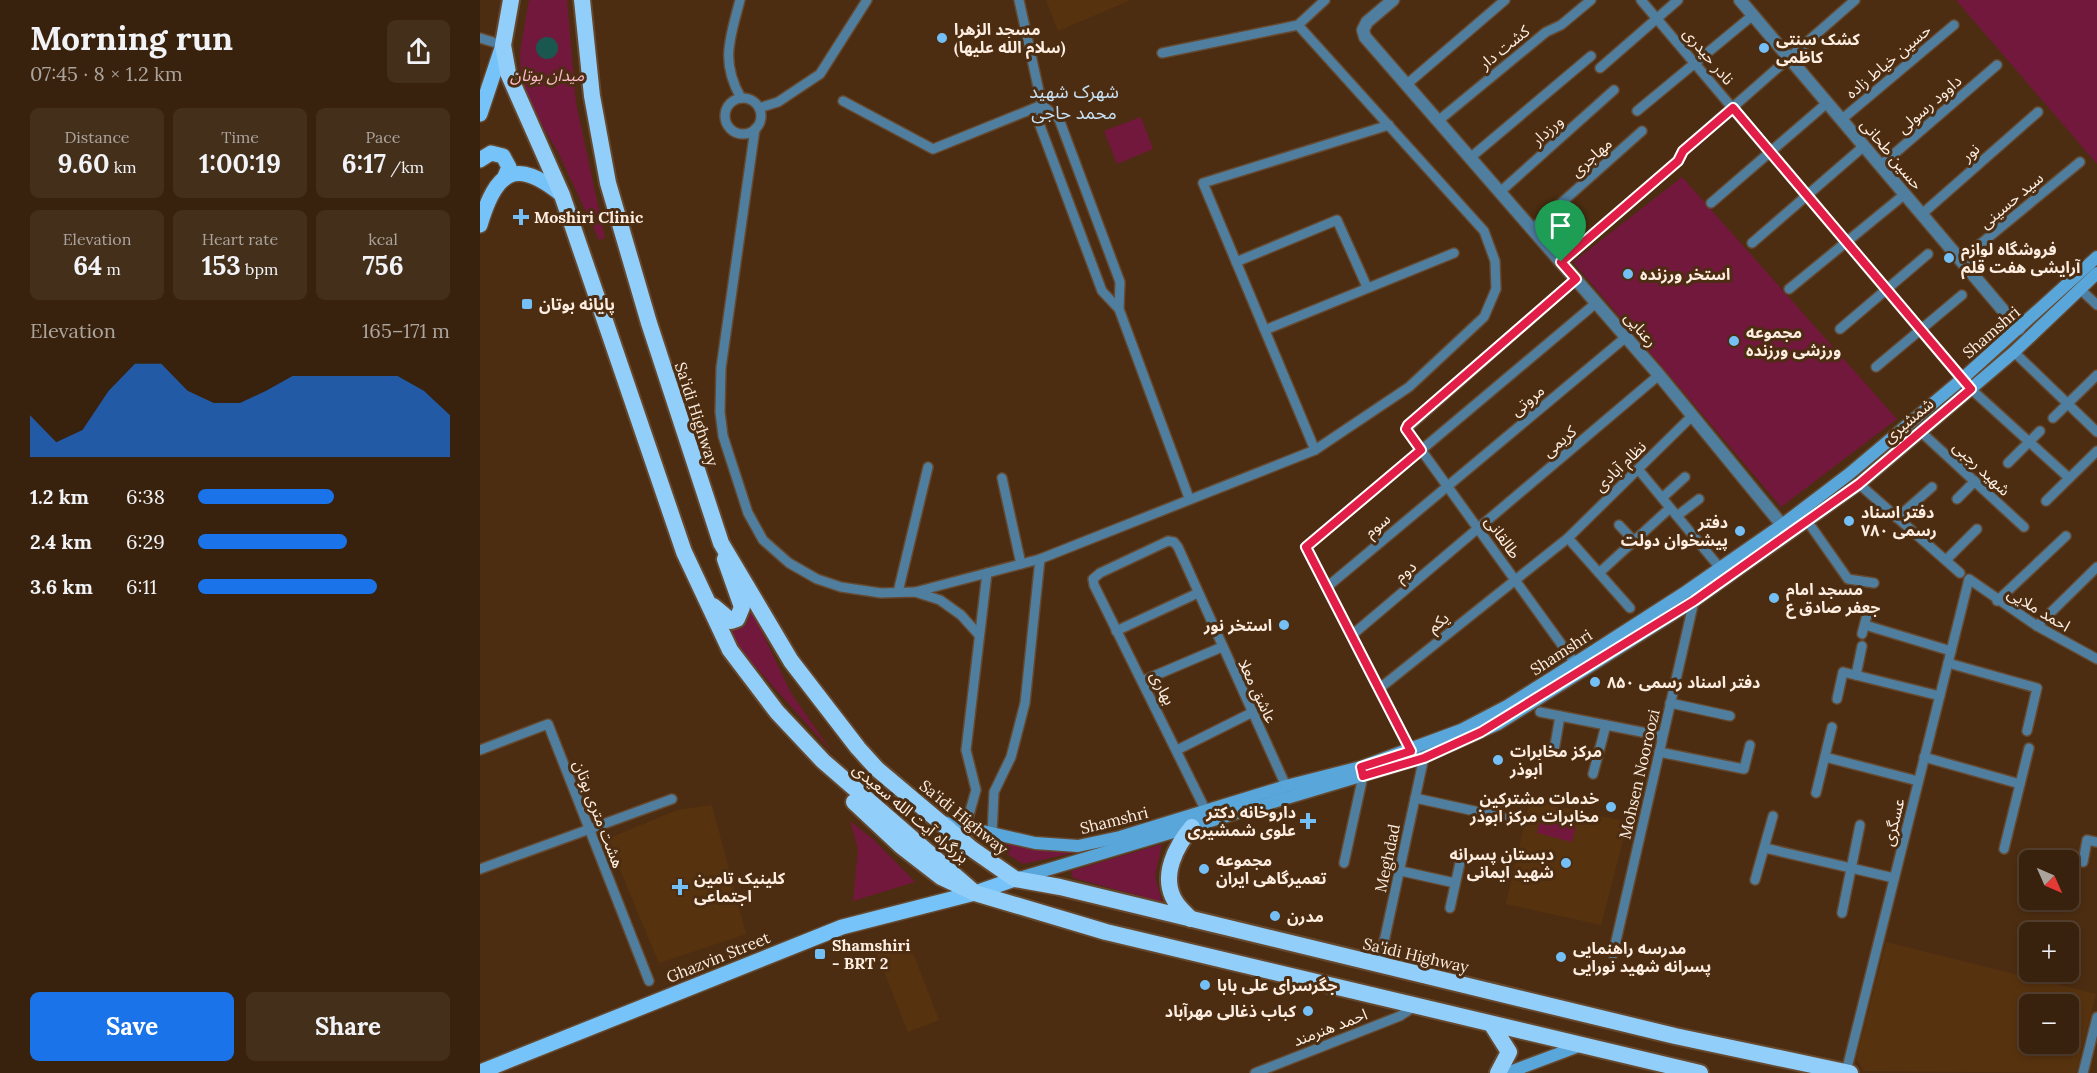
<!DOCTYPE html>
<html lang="en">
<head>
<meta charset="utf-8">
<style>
	body { margin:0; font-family:Lora,"Noto Sans Arabic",serif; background:#442f1b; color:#f1f3f6; height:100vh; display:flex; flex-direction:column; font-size:22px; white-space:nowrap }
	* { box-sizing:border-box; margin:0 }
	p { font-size:20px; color:#aba49d }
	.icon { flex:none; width:33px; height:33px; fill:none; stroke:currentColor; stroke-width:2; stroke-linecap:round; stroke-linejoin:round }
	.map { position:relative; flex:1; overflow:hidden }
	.drawer { display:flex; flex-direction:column; background:#39220d; width:480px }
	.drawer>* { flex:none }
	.needle { width:39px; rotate:135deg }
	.tools { position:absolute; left:1539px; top:850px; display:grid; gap:12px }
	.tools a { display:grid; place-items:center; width:60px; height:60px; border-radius:9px; background:#39220d; box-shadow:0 3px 9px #0003,0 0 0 2px #533f2e; font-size:30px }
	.pin { position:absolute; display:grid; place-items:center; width:51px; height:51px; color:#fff; margin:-62px -26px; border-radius:50% 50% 50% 0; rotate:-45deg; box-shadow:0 0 6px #0007 }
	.pin .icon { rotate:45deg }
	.round { display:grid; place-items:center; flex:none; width:63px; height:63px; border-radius:9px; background:#442f1b }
	.headline { display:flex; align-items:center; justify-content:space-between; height:102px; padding:0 30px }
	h1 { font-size:33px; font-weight:700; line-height:45px }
	.metrics { display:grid; grid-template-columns:repeat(3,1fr); gap:9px; height:102px; padding:6px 30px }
	.metrics div { display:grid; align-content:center; border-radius:9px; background:#442f1b; text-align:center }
	.metrics b { font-size:26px; font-weight:700 }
	.metrics small { font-size:16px; font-weight:400 }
	.metrics p { font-size:16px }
	.chart { height:168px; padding:12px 30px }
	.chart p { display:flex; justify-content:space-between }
	.chart svg { width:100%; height:108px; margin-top:6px; fill:#1a73e8; opacity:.7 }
	.primary-button { display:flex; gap:12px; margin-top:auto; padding:12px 30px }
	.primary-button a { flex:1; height:69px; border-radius:9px; background:#1a73e8; color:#fff; font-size:24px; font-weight:700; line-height:69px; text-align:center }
	.primary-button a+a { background:#442f1b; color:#f1f3f6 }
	ul { padding:0 30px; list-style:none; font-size:20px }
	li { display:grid; grid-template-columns:96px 72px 1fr; align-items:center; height:45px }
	li i { height:15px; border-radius:8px; background:#1a73e8 }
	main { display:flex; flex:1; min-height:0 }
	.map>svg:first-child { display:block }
	.built { fill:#57320e; fill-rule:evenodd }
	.green { fill:#72183d }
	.water { fill:#1a574e }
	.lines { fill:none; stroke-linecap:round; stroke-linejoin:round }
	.minor-casing { stroke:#65482e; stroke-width:12 }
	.tertiary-casing { stroke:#65482e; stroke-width:15 }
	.secondary-casing { stroke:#65482e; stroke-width:15 }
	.primary-casing { stroke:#65482e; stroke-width:18 }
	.trunk-casing { stroke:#65482e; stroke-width:20 }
	.minor { stroke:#4f7e9f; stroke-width:9 }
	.tertiary { stroke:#4f7e9f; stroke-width:12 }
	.secondary { stroke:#59a6da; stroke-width:12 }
	.primary { stroke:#76c3f9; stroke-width:15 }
	.trunk { stroke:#92cefa; stroke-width:16 }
	.route-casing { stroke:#fff; stroke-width:12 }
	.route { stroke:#e11d48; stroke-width:8 }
	.poi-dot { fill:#74c0f6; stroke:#4c2d11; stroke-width:2 }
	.labels { text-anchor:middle; stroke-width:6; stroke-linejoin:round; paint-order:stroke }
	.poi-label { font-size:16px; font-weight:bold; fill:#feeee1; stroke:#4c2d11; text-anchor:start }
	.street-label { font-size:16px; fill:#feeee1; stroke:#4c2d11 }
	.park-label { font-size:16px; font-style:italic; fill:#f9bacb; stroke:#4c2d11 }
	.neighbourhood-label { font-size:18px; fill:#c8e3f7; stroke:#4c2d11 }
</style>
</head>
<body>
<main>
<section class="drawer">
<div class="headline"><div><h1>Morning run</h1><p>07:45 · 8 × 1.2 km</p></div><a class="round"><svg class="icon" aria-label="share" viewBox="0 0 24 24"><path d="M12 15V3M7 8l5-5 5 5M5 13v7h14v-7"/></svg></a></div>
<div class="metrics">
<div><p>Distance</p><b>9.60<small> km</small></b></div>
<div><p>Time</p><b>1:00:19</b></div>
<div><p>Pace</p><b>6:17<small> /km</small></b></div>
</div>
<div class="metrics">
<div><p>Elevation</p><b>64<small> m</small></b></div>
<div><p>Heart rate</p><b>153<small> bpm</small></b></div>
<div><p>kcal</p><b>756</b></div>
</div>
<div class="chart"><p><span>Elevation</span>165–171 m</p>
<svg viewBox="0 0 160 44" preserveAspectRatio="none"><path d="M0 44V27L10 38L20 33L30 17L40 6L50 6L60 17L70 22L80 22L90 17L100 11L110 11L120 11L130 11L140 11L150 17L160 27V44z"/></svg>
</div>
<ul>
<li><b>1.2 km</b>6:38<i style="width:54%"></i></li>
<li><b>2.4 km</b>6:29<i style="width:59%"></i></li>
<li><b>3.6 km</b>6:11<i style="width:71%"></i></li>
</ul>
<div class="primary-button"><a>Save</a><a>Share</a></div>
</section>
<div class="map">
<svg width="1617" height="1073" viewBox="0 0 1617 1073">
	<rect width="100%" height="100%" fill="#4c2d11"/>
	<g class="built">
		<polygon points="566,0 651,0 578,31"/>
		<polygon points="1050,800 1148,822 1121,925 1026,904"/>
		<polygon points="232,805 266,934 179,963 127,839 197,810"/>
		<polygon points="428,940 459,1020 428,1032 394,946"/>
		<path d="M 1406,942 L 1616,994 L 1596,1073 L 1384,1071 L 1376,1059 ZM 1550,1005 L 1588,1005 L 1588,1044 L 1550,1044 Z"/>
	</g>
	<g class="green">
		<polygon points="49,0 87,0 96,103 125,238 119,240 79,154 47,100 41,76 40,52"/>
		<polygon points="1476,0 1617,0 1617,164"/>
		<polygon points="661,117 673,149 637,164 624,131"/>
		<polygon points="1202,177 1417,419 1301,507 1093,262"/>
		<path d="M 271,609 L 311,693 L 352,752 L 255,644 L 246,626 C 263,634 268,625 271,609 Z"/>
		<polygon points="1061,818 1096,827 1092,842 1057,833"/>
		<polygon points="370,821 394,840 435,882 373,901 378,849"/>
		<polygon points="507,841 579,852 607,850 543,864"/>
		<polygon points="682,844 675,876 682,902 593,878 591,871"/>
	</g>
	<circle class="water" cx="67" cy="48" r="11"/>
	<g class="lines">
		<defs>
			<g id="minor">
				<path d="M 260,0 C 250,39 240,61 261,98"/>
				<polyline points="539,0 562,105 559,123 622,291 639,309 709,498"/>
				<polyline points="1161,0 1482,379"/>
				<polyline points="0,38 23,45"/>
				<polyline points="682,53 818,25 845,0"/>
				<polyline points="1120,68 1198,0"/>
				<polyline points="926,85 1025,0"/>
				<circle cx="263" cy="116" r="18"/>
				<polyline points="363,101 453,149 562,105"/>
				<polyline points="562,105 579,119 640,282 639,309"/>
				<polyline points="279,108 298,102 340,74 387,0"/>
				<polyline points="1157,111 1273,15"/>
				<polyline points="1361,120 1474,25"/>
				<polyline points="958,121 1066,32 1081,25 1111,0"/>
				<polyline points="275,129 241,368 240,412 243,436 268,513 283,540 309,563 337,579 361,587 401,593 435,592 460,600 481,615 499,635"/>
				<polyline points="990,158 1111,56"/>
				<polyline points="1400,166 1517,65"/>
				<polyline points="1020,192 1134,90"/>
				<polyline points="1231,203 1347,103"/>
				<polyline points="1442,214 1558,112"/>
				<polyline points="1052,229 1162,131"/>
				<polyline points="1272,243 1384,146"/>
				<polyline points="1481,260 1600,162"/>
				<polyline points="756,262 857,220 887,287"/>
				<polyline points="1081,262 1198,161 1203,151 1375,0"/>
				<polyline points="1309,289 1425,194"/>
				<polyline points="1600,289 1617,305"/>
				<polyline points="1360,329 1448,254"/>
				<polyline points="785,330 974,253"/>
				<polyline points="1534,352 1617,432"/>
				<polyline points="1396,367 1482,295"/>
				<polyline points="1491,389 1589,478"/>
				<polyline points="1573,418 1617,375"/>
				<polyline points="1440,431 1544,527"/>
				<polyline points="835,450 723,183 909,125"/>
				<polyline points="1528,463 1560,431"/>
				<polyline points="1158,469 1240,568"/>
				<polyline points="522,478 541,564"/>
				<polyline points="1379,484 1480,573"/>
				<polyline points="1182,498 1205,477"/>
				<polyline points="1477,499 1495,481"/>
				<polyline points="1566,501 1617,451"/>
				<polyline points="1197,516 1219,499"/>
				<polyline points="1417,518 1452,487"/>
				<polyline points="1328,522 1368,579 1394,583"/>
				<polyline points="1139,525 1154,541"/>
				<polyline points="1088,538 1150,608"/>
				<polyline points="1466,560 1497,529"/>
				<polyline points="1119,573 1190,508"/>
				<polyline points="847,587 1146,337"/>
				<polyline points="418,592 448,467"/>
				<polyline points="435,592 560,559 835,450 929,387 1004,317 1016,289 1015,261 1004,231 818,25"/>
				<polyline points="1517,601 1586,536"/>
				<polyline points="1385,625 1471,651"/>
				<polyline points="1557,626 1617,567"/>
				<polyline points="636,631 718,593"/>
				<polyline points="1382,634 1388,611"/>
				<polyline points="872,635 1179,375"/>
				<polyline points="1095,663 926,429 1096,279"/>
				<polyline points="1468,663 1557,688 1547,731"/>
				<polyline points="1376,675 1382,646"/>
				<polyline points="662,681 742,647"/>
				<polyline points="900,688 1088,538 1213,415"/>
				<polyline points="1357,699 1363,672 1460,696"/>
				<polyline points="1190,703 1250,716"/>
				<polyline points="1060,712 1182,736"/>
				<polyline points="0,750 68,724 169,981"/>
				<polyline points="697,750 771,713"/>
				<polyline points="931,751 826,547 1116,303"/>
				<polyline points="1074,751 1080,716"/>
				<polyline points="1179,752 1264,769 1270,745"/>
				<polyline points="1345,757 1438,781"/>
				<polyline points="1444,757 1540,784"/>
				<polyline points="1113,774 1126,725"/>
				<polyline points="1336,793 1352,727"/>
				<polyline points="935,798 1022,817"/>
				<polyline points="726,811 614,585 613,579 620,573 688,541 694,542 698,547 806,786"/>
				<polyline points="485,829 496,790 486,750 507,573"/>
				<polyline points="512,834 514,792 531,757 545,703 560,559"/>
				<polyline points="1285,848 1414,878"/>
				<polyline points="1524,849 1549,748"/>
				<polyline points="1603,862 1607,840 1617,842"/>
				<polyline points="864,863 883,776"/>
				<polyline points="0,869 192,799"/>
				<polyline points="921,871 975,883"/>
				<polyline points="1275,880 1293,816"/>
				<polyline points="970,908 981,858"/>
				<polyline points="1362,913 1380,825"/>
				<polyline points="1133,954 1214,601"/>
				<polyline points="899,965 944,757"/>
				<polyline points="1366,1072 1489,579 1557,626 1617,659"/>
				<polyline points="775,1073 920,1016 935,1006"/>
				<polyline points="1603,1073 1617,1017"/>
			</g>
			<g id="tertiary">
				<polyline points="913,0 887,22 883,30 885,37 1179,375 1302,525"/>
				<polyline points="1260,0 1539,329"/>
			</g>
			<g id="secondary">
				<polyline points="463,822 555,843 598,846 640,837 806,786 881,767 981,730 1027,706 1095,663 1207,591 1302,525 1369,474 1482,379 1617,257"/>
				<polyline points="536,879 944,757 1018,724 1214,601 1379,484 1534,352 1617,273"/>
				<polyline points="1027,1073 1099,1046"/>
			</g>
			<g id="primary">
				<polyline points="0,114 23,45"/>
				<polyline points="0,160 11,153 23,156 29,167 24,179"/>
				<path d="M 0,225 C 16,171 35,157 82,195"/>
				<polyline points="0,1072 362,927 495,893 535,879"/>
			</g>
			<g id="trunk">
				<polyline points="31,0 23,45 28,73 82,195 204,552 250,650 297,712 343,761 495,893"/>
				<polyline points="102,0 112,96 128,183 169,323 241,543 311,661 378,748 397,769 492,849 535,879 580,887 1195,1036 1370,1073"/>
				<polyline points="233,606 251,621 257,619 262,607 245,559"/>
				<polyline points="374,802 421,846 461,877 495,893 626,932 1220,1073"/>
				<path d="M 711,919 C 706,914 699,908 695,901 C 680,876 696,846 712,827"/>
				<polyline points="1012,1025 1029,1052 1018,1073"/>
			</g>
		</defs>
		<use href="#minor" class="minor-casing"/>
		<use href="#tertiary" class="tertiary-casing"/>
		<use href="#secondary" class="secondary-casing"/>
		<use href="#primary" class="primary-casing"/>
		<use href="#trunk" class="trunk-casing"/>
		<use href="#minor" class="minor"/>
		<use href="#tertiary" class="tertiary"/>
		<use href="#secondary" class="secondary"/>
		<use href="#primary" class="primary"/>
		<use href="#trunk" class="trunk"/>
	</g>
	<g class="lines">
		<defs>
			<polygon id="route" points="1253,108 1491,389 1379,484 1214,601 1001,732 944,758 883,776 881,767 931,751 826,547 941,450 926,429 928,425 1096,279 1081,262 1198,161 1203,151"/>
		</defs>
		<use href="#route" class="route-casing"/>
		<use href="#route" class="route"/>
	</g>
	<g class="poi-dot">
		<circle cx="462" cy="38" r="6"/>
		<circle cx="1284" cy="48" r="6"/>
		<path d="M38 208h6v6h6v6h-6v6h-6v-6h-6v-6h6z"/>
		<circle cx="1469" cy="258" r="6"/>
		<circle cx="1148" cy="274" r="6"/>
		<rect x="41" y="298" width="12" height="12" rx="3"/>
		<circle cx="1254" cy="341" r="6"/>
		<circle cx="1369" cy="521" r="6"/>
		<circle cx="1260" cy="531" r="6"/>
		<circle cx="1294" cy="598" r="6"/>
		<circle cx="804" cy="625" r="6"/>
		<circle cx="1115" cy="682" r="6"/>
		<circle cx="1018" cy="760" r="6"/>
		<circle cx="1131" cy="807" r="6"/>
		<path d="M825 812h6v6h6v6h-6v6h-6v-6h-6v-6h6z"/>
		<circle cx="1086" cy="863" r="6"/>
		<circle cx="724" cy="869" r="6"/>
		<path d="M197 878h6v6h6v6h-6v6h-6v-6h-6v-6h6z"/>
		<circle cx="795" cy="916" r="6"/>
		<rect x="334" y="948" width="12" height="12" rx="3"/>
		<circle cx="1081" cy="957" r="6"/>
		<circle cx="725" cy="985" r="6"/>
		<circle cx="828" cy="1011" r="6"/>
	</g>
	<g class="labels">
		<g class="poi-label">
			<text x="474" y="35">مسجد الزهرا<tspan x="474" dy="18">(سلام الله علیها)</tspan></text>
			<text x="1296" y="45">کشک سنتی<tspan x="1296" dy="18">کاظمی</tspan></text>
			<text x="54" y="223">Moshiri Clinic</text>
			<text x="1481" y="255">فروشگاه لوازم<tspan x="1481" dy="18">آرایشی هفت قلم</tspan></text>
			<text x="1160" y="280">استخر ورزنده</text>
			<text x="59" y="310">پایانه بوتان</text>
			<text x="1266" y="338">مجموعه<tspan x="1266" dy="18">ورزشی ورزنده</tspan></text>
			<text x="1381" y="518">دفتر اسناد<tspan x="1381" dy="18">رسمی ۷۸۰</tspan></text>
			<text x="1248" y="528" text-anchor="end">دفتر<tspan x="1248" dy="18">پیشخوان دولت</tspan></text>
			<text x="1306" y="595">مسجد امام<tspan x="1306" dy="18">جعفر صادق ع</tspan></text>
			<text x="792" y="631" text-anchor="end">استخر نور</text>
			<text x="1127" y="688">دفتر اسناد رسمی ۸۵۰</text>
			<text x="1030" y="757">مرکز مخابرات<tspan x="1030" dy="18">ابوذر</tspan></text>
			<text x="1119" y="804" text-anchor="end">خدمات مشترکین<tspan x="1119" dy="18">مخابرات مرکز ابوذر</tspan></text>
			<text x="816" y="818" text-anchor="end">داروخانه دکتر<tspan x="816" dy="18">علوی شمشیری</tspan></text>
			<text x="1074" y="860" text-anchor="end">دبستان پسرانه<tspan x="1074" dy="18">شهید ایمانی</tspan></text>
			<text x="736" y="866">مجموعه<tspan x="736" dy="18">تعمیرگاهی ایران</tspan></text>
			<text x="214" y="884">کلینیک تامین<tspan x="214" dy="18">اجتماعی</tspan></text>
			<text x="807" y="922">مدرن</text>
			<text x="352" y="951">Shamshiri<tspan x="352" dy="18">- BRT 2</tspan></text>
			<text x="1093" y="954">مدرسه راهنمایی<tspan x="1093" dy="18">پسرانه شهید نورایی</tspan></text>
			<text x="737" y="991">جگرسرای علی بابا</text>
			<text x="816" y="1017" text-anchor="end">کباب ذغالی مهرآباد</text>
		</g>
		<g class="street-label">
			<text transform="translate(1024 47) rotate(-39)" y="6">کشت دار</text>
			<text transform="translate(1229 56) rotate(50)" y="6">نادر حیدری</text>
			<text transform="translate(1408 61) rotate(-40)" y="6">حسین خیاط زاده</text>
			<text transform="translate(1449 104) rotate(-41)" y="6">داوود رسولی</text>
			<text transform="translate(1067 130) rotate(-42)" y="6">ورزدار</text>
			<text transform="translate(1490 152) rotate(-41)" y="6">نور</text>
			<text transform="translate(1412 154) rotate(50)" y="6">حسین طحانی</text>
			<text transform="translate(1111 157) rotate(-42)" y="6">مهاجری</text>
			<text transform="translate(1531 200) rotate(-40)" y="6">سید حسینی</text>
			<text transform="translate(1161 329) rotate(49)" y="6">رعنایی</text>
			<text transform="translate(1511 332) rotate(-41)" y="6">Shamshri</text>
			<text transform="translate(1047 400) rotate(-40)" y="6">مروتی</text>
			<text transform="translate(217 414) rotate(72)" y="6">Sa'idi Highway</text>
			<text transform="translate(1428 420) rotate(-40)" y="6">شمشیری</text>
			<text transform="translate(1079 441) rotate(-40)" y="6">کریمی</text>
			<text transform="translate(1140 466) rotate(-44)" y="6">نظام آبادی</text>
			<text transform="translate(1502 468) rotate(43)" y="6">شهید رجبی</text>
			<text transform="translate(897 525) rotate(-40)" y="6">سوم</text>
			<text transform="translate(1023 537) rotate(54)" y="6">طالقانی</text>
			<text transform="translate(925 571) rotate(-40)" y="6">دوم</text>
			<text transform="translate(1559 609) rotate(31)" y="6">احمد ملایی</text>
			<text transform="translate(958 622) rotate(-39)" y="6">یکم</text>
			<text transform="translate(1081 652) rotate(-33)" y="6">Shamshri</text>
			<text transform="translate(683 688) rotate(63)" y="6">بهاری</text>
			<text transform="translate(778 691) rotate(65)" y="6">عاشق معلا</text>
			<text transform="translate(1159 774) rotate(-77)" y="6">Mohsen Nooroozi</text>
			<text transform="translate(431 813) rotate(40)" y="6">بزرگراه آیت الله سعیدی</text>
			<text transform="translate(119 814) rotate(69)" y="6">هشت متری بوتان</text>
			<text transform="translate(484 817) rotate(39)" y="6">Sa'idi Highway</text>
			<text transform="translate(634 820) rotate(-14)" y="6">Shamshri</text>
			<text transform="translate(1413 822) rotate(-76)" y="6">عسگری</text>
			<text transform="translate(907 858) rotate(-78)" y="6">Meghdad</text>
			<text transform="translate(936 955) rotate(13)" y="6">Sa'idi Highway</text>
			<text transform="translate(238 957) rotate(-22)" y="6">Ghazvin Street</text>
			<text transform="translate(850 1027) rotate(-21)" y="6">احمد هنرمند</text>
		</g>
		<g class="park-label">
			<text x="67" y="81">میدان بوتان</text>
		</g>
		<g class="neighbourhood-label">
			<text x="594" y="98">شهرک شهید<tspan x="594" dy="21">محمد حاجی</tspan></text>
		</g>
	</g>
</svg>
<div class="tools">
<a><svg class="needle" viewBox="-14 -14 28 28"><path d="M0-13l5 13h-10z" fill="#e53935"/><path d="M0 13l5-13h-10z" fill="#aba49d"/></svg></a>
<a>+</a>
<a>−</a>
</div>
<div class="pin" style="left:1081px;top:262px;background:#1e9e55"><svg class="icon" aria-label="arrive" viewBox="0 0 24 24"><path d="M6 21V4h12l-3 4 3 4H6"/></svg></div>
</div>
</main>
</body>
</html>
